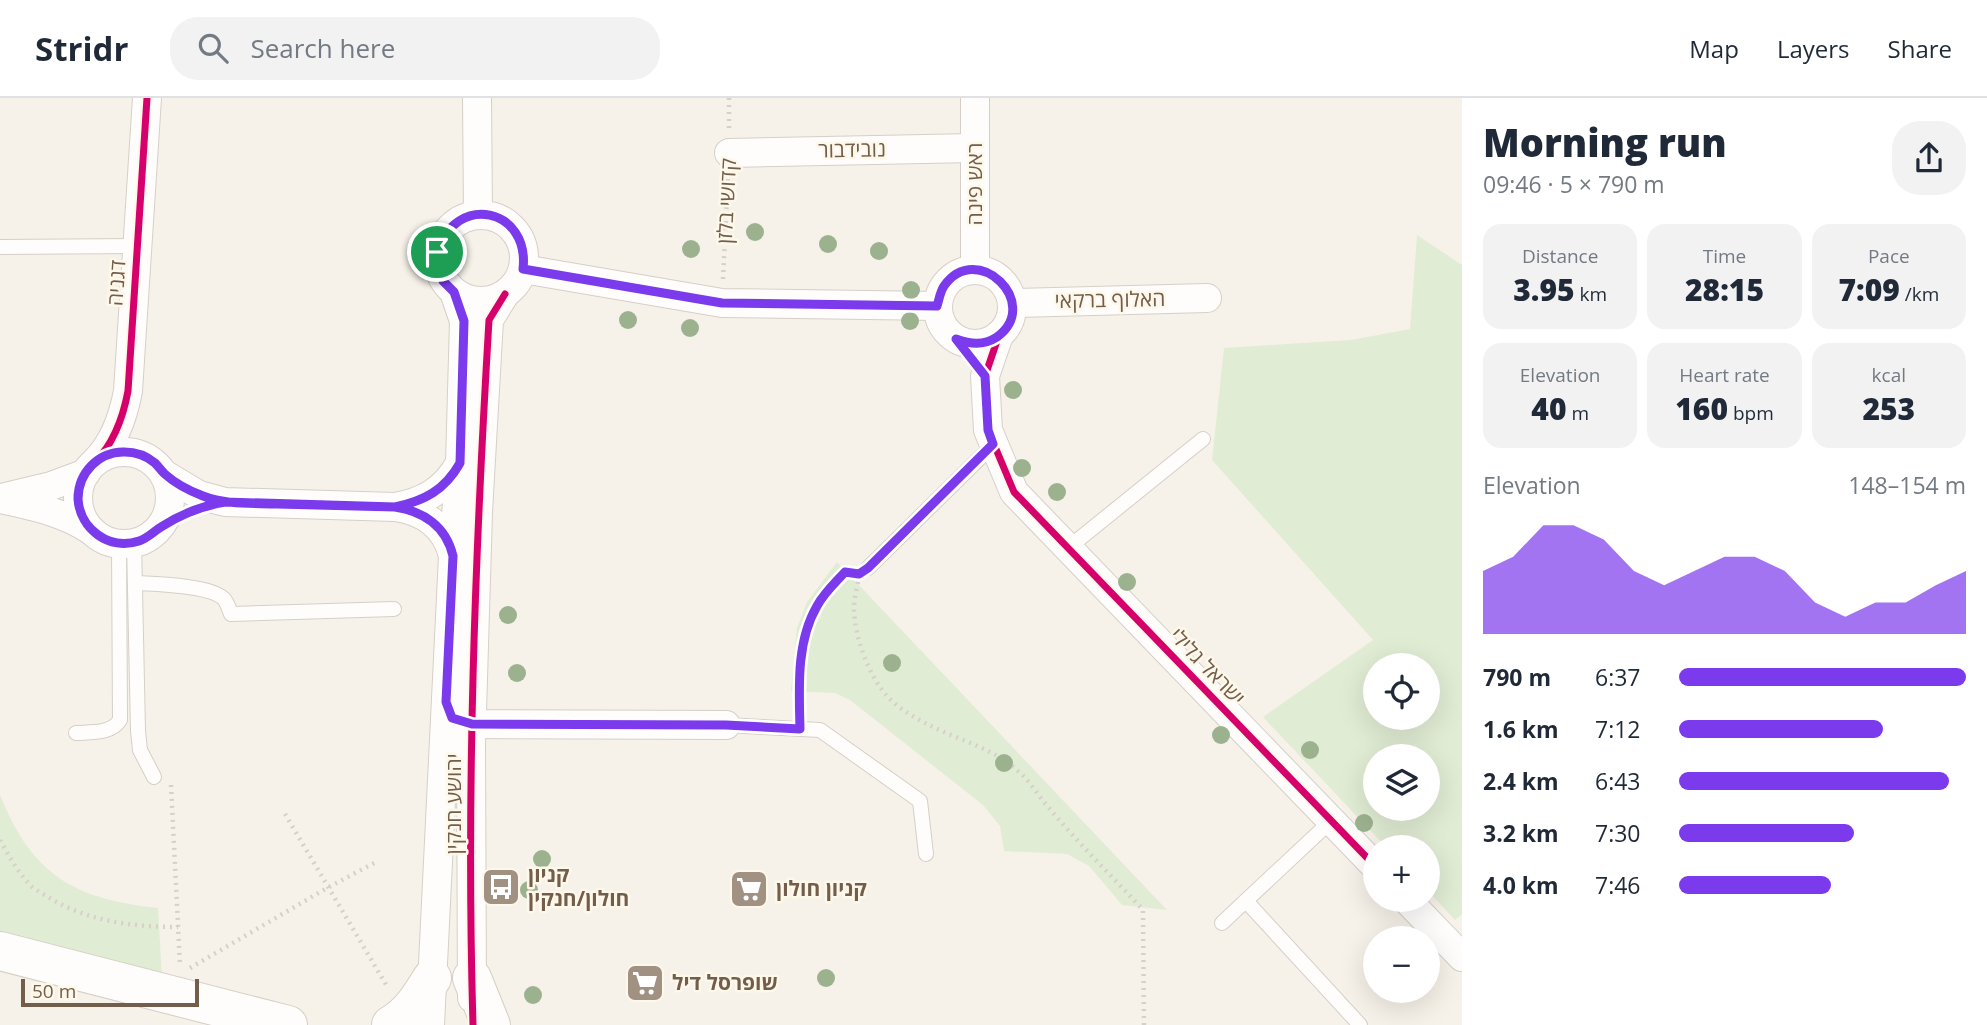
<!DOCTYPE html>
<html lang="en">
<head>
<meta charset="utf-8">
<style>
	body { margin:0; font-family:"Open Sans",Heebo,sans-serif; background:#f2f2f3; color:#1f2937; height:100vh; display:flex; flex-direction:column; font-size:26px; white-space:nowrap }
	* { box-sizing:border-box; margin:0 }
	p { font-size:23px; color:#747a83 }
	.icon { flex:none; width:38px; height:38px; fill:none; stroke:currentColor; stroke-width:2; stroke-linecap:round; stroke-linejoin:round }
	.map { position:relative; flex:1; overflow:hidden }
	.side { display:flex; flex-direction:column; background:#fff; width:525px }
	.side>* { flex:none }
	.tools { position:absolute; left:1363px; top:555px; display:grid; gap:14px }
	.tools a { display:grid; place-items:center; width:77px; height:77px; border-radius:50%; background:#fff; box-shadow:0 7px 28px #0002; font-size:35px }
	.scale { position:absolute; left:21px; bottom:18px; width:178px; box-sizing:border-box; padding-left:7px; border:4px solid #735d4b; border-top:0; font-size:19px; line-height:24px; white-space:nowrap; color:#735d4b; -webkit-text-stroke:5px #fef8ea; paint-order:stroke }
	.pin { position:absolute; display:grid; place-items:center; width:60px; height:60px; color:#fff; margin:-30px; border:4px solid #fff; border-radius:50%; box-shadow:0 2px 7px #0007 }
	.round { display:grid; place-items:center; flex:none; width:74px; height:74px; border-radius:28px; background:#f2f2f3 }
	.overview { display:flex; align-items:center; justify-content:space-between; height:119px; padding:0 21px }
	h1 { font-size:38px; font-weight:800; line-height:52px }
	.figures { display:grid; grid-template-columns:repeat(3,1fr); gap:10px; height:119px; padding:7px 21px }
	.figures div { display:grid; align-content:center; border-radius:18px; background:#f2f2f3; text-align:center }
	.figures b { font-size:30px; font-weight:800 }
	.figures small { font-size:19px; font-weight:400 }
	.figures p { font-size:19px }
	.chart { height:196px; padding:14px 21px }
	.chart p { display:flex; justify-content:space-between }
	.chart svg { width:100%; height:126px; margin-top:7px; fill:#7c3aed; opacity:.7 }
	ul { padding:0 21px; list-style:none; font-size:23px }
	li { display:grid; grid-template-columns:112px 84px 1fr; align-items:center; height:52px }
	li i { height:18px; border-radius:9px; background:#7c3aed }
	header { display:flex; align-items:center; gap:42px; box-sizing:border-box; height:98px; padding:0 35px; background:#fff; border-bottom:2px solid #e0e1e3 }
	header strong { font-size:33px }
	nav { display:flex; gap:38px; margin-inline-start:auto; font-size:24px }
	.search { width:490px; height:63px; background:#f2f2f3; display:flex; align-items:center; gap:18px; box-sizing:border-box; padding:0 24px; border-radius:28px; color:#747a83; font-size:26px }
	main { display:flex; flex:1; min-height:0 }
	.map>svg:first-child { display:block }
	.green { fill:#e1ecd4; fill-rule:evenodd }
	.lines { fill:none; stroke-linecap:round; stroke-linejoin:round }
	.lane-casing { stroke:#d5cfc8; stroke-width:16 }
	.street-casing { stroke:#d5cfc8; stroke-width:30 }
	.secondary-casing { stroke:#d5cec6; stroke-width:40 }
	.path { stroke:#d7d0ca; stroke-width:4.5; stroke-dasharray:2 5; stroke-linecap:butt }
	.lane { stroke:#fefdfc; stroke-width:14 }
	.street { stroke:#fefdfc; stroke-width:28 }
	.secondary { stroke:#fefdfc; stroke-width:38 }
	.cycleway-casing { stroke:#fef8ea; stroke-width:11 }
	.cycleway { stroke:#d6006c; stroke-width:7 }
	.tree { fill:#9cb28f }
	.route-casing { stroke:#fff; stroke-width:14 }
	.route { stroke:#7c3aed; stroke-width:9 }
	.labels { text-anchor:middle; stroke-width:5; stroke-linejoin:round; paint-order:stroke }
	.street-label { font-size:21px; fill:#735d4b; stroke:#fef8ea }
	.poi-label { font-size:21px; font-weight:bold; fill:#735d4b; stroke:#fef8ea; text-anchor:start }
</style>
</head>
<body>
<header>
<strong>Stridr</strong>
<div class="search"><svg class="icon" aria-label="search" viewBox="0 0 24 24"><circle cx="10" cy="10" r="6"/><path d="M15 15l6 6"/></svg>Search here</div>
<nav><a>Map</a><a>Layers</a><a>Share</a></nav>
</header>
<main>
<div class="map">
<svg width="1462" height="927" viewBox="0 0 1462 927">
	<rect width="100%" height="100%" fill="#f6f2e9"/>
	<g class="green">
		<path d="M 1417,137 L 1462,167 L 1462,816 L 1455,822 L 1428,793 L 1428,749 L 1386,749 L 1263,619 L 1373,542 L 1212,362 L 1224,250 L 1351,242 L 1410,231 ZM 1376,567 L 1428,567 L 1428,620 L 1376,620 ZM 1376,658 L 1428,658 L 1428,710 L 1376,710 Z"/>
		<polygon points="837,464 1167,812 1122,807 1089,768 1067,756 1004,753 1000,728 983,707 850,602 835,595 791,593 797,530 807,504"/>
		<path d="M 0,697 C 32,777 74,801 158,810 L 162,880 L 0,840 Z"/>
	</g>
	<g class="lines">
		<defs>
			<g id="lane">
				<polyline points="0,149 137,148"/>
				<polyline points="134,444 138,633 140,652 154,679"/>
				<polyline points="1068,450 1203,341"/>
				<polyline points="868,470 994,346"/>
				<path d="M 135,485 C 154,486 211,487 224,501 C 227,504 229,511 231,516 L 394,511"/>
				<polyline points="726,627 820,632 920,703 926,756"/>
				<path d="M 76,635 C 92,634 111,636 120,622 L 119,445"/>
				<polyline points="1246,803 1360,927"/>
				<polyline points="1222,825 1331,723"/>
			</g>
			<g id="street">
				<polyline points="477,0 478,116"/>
				<polyline points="975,0 975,171"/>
				<polyline points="729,55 975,50"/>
				<circle cx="481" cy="160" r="43"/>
				<polyline points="523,171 722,205 937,208"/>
				<circle cx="975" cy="209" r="37"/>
				<polyline points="1012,205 1207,200"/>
				<polyline points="999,237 985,278 988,332 1014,394 1376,769"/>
				<circle cx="124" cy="400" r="46"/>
				<path d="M 95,364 C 114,345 123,320 128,293 L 147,0"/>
				<path d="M 164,376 L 199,397 L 225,404 L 395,409 C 423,413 446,428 453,458"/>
				<polyline points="5,399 51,388 86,375"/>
				<path d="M 0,401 C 33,408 64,414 92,433"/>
				<path d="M 395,409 C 424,404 445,392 460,365"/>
				<polyline points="455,621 472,626 726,627"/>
				<polyline points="1407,802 1462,859"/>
				<polyline points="472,900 471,647 478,414 489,222 505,196"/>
				<polyline points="430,927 453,458 460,365 464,223 454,194"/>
			</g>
			<g id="secondary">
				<polyline points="0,853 288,927"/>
				<polyline points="472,880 491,927"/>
				<path d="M 391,927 C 410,916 421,898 432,880"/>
			</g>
		</defs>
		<use href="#lane" class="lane-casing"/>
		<use href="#street" class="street-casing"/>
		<use href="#secondary" class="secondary-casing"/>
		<g class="path">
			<polyline points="729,0 729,31"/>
			<polyline points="723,181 728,78"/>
			<path d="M 858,484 C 856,493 854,502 854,510 C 854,538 869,579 888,599 C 900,612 917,621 933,629 C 962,643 994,651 1018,673 C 1031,684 1038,698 1049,710 C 1078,745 1112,778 1143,812 L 1144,927"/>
			<path d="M 800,613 C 799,578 799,540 816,509 C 823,496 835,485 845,474 L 853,475"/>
			<polyline points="171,687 180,867"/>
			<polyline points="285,716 388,890"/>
			<path d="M 0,742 C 9,758 17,773 30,787 C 35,792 42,795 48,799 C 87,823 132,829 178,829"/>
			<polyline points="190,870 327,790 376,764"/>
		</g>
		<use href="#lane" class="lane"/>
		<use href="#street" class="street"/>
		<use href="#secondary" class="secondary"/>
		<defs>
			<g id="cycleway">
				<polyline points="523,171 722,205 937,208"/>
				<polyline points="999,237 985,278 988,332 1014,394 1376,769"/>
				<path d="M 95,364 C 114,345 123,320 128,293 L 147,0"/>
				<path d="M 473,927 C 466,692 475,457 489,222 L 505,196"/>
			</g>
		</defs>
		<use href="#cycleway" class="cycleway-casing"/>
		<use href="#cycleway" class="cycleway"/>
	</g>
	<g class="tree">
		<circle cx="755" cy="134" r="9"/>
		<circle cx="828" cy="146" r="9"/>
		<circle cx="691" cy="151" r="9"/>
		<circle cx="879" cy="153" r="9"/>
		<circle cx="911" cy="192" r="9"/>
		<circle cx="628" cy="222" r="9"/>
		<circle cx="910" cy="223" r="9"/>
		<circle cx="690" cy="230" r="9"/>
		<circle cx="1013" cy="292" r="9"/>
		<circle cx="1022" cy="370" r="9"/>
		<circle cx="1057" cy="394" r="9"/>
		<circle cx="1127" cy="484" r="9"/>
		<circle cx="508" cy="517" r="9"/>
		<circle cx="892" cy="565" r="9"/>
		<circle cx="517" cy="575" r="9"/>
		<circle cx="1221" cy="637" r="9"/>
		<circle cx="1310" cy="652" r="9"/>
		<circle cx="1004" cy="665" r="9"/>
		<circle cx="1364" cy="725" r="9"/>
		<circle cx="542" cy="761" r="9"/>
		<circle cx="529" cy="792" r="9"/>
		<circle cx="826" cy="880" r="9"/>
		<circle cx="533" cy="897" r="9"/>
	</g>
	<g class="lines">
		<defs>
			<path id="route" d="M 437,154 L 438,169 L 443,183 L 454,194 L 464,223 L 460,365 C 445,392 424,403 395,409 L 225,404 C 202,408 181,416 161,429 C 153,434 148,440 139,443 C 109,453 80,431 78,401 C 78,388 83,376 92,367 C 109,350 137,350 155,365 C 159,369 162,374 166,377 C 176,386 190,393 203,398 C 226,407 252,405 277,406 C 316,407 355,408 395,409 C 423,413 446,428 453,458 L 446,604 L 452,620 L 472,626 L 726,627 L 800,631 C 799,590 796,544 817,508 C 824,495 835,485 845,474 L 859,476 L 868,470 L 993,346 L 988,332 L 985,278 L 956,241 C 970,246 983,248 997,239 C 1043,206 977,141 944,188 C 940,194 939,202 937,208 L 722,205 L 523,171 C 530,110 456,94 437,154"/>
		</defs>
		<use href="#route" class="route-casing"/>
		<use href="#route" class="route"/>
	</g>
	<defs>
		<symbol id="bus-square" viewBox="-11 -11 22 22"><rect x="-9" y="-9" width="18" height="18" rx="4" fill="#a19182" stroke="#fef8ea"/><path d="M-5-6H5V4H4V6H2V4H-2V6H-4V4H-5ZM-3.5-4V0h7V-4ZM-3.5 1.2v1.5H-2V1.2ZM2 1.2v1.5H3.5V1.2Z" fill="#fff"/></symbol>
		<symbol id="supermarket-square" viewBox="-11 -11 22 22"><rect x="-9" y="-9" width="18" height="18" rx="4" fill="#a19182" stroke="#fef8ea"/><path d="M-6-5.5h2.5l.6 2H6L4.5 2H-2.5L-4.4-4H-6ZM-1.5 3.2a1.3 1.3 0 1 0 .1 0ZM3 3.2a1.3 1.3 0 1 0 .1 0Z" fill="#fff"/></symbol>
	</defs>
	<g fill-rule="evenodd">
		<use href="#bus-square" x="479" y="767" width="44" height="44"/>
		<use href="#supermarket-square" x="727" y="769" width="44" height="44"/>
		<use href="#supermarket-square" x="623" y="863" width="44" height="44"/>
	</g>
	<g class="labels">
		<g class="street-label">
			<text transform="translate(852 52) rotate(-1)" y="7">נובידבור</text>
			<text transform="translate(975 86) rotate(-90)" y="7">ראש פינה</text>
			<text transform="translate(727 103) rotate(-87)" y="7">קדושי בלזן</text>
			<text transform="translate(117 185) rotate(-86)" y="7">דגניה</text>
			<text transform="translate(1110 202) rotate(-1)" y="7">האלוף ברקאי</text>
			<text transform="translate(1207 569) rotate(46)" y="7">ישראל גלילי</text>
			<text transform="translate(454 706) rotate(-90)" y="7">יהושע חנקין</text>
		</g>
		<g class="poi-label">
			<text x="528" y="784">קניון<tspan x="528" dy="24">חולון/חנקין</tspan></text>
			<text x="776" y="798">קניון חולון</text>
			<text x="672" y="892">שופרסל דיל</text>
		</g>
	</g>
</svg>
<div class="tools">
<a><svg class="icon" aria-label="locate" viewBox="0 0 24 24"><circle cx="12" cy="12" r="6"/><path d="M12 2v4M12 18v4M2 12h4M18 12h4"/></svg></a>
<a><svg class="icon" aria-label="layers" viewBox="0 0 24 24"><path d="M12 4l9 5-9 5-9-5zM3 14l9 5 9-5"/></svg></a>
<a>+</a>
<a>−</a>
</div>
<div class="scale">50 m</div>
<div class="pin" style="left:437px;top:154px;background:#1e9e55"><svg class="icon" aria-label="arrive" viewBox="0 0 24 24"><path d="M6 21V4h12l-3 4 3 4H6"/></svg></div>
</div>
<section class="side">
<div class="overview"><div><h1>Morning run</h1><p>09:46 · 5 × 790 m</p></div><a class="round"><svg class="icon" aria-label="share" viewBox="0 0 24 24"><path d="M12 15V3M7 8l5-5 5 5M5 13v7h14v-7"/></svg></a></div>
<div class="figures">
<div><p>Distance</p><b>3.95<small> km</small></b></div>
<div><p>Time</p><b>28:15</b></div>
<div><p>Pace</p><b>7:09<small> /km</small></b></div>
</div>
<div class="figures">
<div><p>Elevation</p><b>40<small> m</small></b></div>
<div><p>Heart rate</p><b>160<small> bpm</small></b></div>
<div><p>kcal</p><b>253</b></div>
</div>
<div class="chart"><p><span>Elevation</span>148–154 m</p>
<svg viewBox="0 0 160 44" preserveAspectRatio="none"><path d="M0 44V22L10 17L20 6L30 6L40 11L50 22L60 27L70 22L80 17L90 17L100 22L110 33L120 38L130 33L140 33L150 27L160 22V44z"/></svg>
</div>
<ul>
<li><b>790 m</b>6:37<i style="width:100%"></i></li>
<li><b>1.6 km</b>7:12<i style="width:71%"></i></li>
<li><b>2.4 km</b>6:43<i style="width:94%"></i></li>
<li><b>3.2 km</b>7:30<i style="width:61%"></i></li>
<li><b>4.0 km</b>7:46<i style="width:53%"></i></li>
</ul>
</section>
</main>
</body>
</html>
